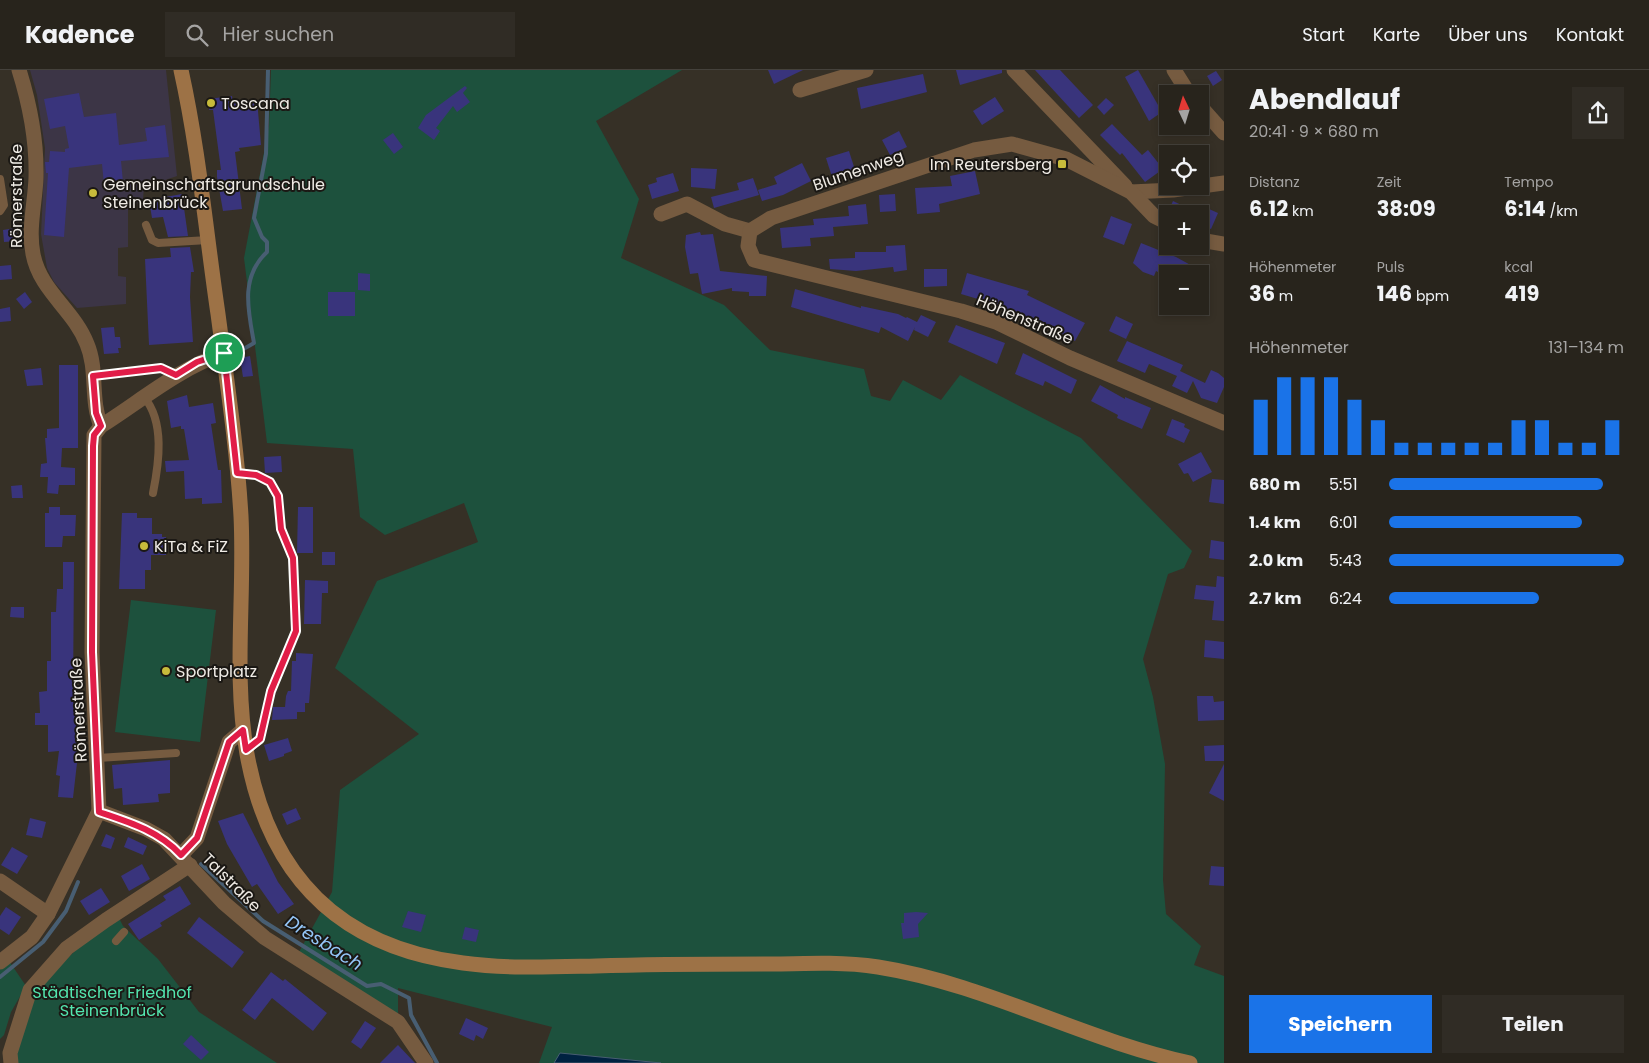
<!DOCTYPE html>
<html lang="de">
<head>
<meta charset="utf-8">
<style>
	body { margin:0; font-family:Poppins,sans-serif; background:#302c25; color:#f1f3f6; height:100vh; display:flex; flex-direction:column; font-size:19px; white-space:nowrap }
	* { box-sizing:border-box; margin:0 }
	p { font-size:16px; color:#a5a4a3 }
	.icon { flex:none; width:28px; height:28px; fill:none; stroke:currentColor; stroke-width:2; stroke-linecap:round; stroke-linejoin:round }
	.map { position:relative; flex:1; overflow:hidden }
	.details { display:flex; flex-direction:column; background:#28241c; width:425px }
	.details>* { flex:none }
	.needle { width:32px; rotate:356deg }
	.fabs { position:absolute; left:1159px; top:15px; display:grid; gap:10px }
	.fabs a { display:grid; place-items:center; width:50px; height:50px; border-radius:0px; background:#28241c; box-shadow:0 2px 8px #0003,0 0 0 1px #44413b; font-size:25px }
	.pin { position:absolute; display:grid; place-items:center; width:42px; height:42px; color:#fff; margin:-21px; border:2px solid #fff; border-radius:50%; box-shadow:0 1px 5px #0007 }
	.round { display:grid; place-items:center; flex:none; width:52px; height:52px; border-radius:0px; background:#302c25 }
	.head { display:flex; align-items:center; justify-content:space-between; height:85px; padding:0 25px }
	h1 { font-size:28px; font-weight:700; line-height:38px }
	.metrics { display:grid; grid-template-columns:repeat(3,1fr); gap:8px; height:85px; padding:5px 25px }
	.metrics div { display:grid; align-content:center }
	.metrics b { font-size:21px; font-weight:700 }
	.metrics small { font-size:14px; font-weight:400 }
	.metrics p { font-size:14px }
	.chart { height:140px; padding:10px 25px }
	.chart p { display:flex; justify-content:space-between }
	.chart svg { width:100%; height:90px; margin-top:5px; stroke:#1a73e8; stroke-width:6 }
	.cta { display:flex; gap:10px; margin-top:auto; padding:10px 25px }
	.cta a { flex:1; height:58px; border-radius:0px; background:#1a73e8; color:#fff; font-size:20px; font-weight:700; line-height:58px; text-align:center }
	.cta a+a { background:#302c25; color:#f1f3f6 }
	ul { padding:0 25px; list-style:none; font-size:16px }
	li { display:grid; grid-template-columns:80px 60px 1fr; align-items:center; height:38px }
	li i { height:12px; border-radius:6px; background:#1a73e8 }
	header { display:flex; align-items:center; gap:30px; box-sizing:border-box; height:70px; padding:0 25px; background:#28241c; border-bottom:1px solid #44413b }
	header strong { font-size:24px }
	nav { display:flex; gap:28px; margin-inline-start:auto; font-size:18px }
	.search { width:350px; height:45px; background:#302c25; display:flex; align-items:center; gap:12px; box-sizing:border-box; padding:0 18px; border-radius:0px; color:#a5a4a3; font-size:19px }
	main { display:flex; flex:1; min-height:0 }
	.map>svg:first-child { display:block }
	.education { fill:#3c3546 }
	.green { fill:#1d513d }
	.water { fill:#002241; stroke:#485e72 }
	.lines { fill:none; stroke-linecap:round; stroke-linejoin:round }
	.stream { stroke:#485e72; stroke-width:4 }
	.building { fill:#39347c }
	.lane { stroke:#765b40; stroke-width:8 }
	.street { stroke:#765b40; stroke-width:15 }
	.secondary { stroke:#9d7246; stroke-width:15 }
	.route-casing { stroke:#fff; stroke-width:10 }
	.route { stroke:#e11d48; stroke-width:6 }
	.poi-dot { fill:#c7bb3b; stroke:#1b1814; stroke-width:2 }
	.labels { text-anchor:middle; stroke-width:4; stroke-linejoin:round; paint-order:stroke }
	.poi-label { font-size:16px; fill:#efebe5; stroke:#1b1814; text-anchor:start }
	.street-label { font-size:16px; fill:#efebe5; stroke:#1b1814 }
	.park-label { font-size:16px; fill:#53e5ae; stroke:#1b1814 }
	.water-label { font-size:18px; font-style:italic; fill:#94c6f8; stroke:#1b1814 }
</style>
</head>
<body>
<header>
<strong>Kadence</strong>
<div class="search"><svg class="icon" aria-label="search" viewBox="0 0 24 24"><circle cx="10" cy="10" r="6"/><path d="M15 15l6 6"/></svg>Hier suchen</div>
<nav><a>Start</a><a>Karte</a><a>Über uns</a><a>Kontakt</a></nav>
</header>
<main>
<div class="map">
<svg width="1224" height="993" viewBox="0 0 1224 993">
	<rect width="100%" height="100%" fill="#363026"/>
	<polygon class="education" points="30,0 166,0 177,106 144,117 143,129 140,133 128,135 128,177 118,178 118,206 126,207 126,234 77,238 54,212 47,198 41,164 45,78 37,25"/>
	<g class="green">
		<polygon points="271,0 682,0 596,51 639,129 621,188 724,235 770,280 864,299 871,326 890,331 903,310 941,330 960,305 1081,368 1192,481 1184,498 1168,504 1143,589 1153,627 1165,694 1163,810 1166,844 1201,876 1194,895 1224,906 1224,993 539,993 552,957 398,918 398,945 299,882 332,822 340,720 419,664 335,598 377,511 478,472 464,433 385,465 360,447 353,379 267,373 244,188 269,56"/>
		<polygon points="131,530 216,540 200,672 115,662"/>
		<polygon points="119,848 123,856 158,889 199,942 277,993 17,993 16,977 34,921 80,876"/>
		<polygon points="7,888 26,916 11,942 4,965 0,969 0,892"/>
	</g>
	<polygon class="water" points="560,983 661,993 554,993"/>
	<g class="lines">
		<g class="stream">
			<path d="M 240,281 L 254,273 C 248,240 240,207 267,182 L 267,172 L 262,167 L 254,148 L 266,84 L 268,0"/>
			<polyline points="201,794 263,851 367,916 381,914 409,928 411,945 437,993"/>
			<polyline points="0,907 43,872 66,841 78,812"/>
		</g>
	</g>
	<g class="building">
		<polygon points="768,0 803,0 774,14"/>
		<polygon points="956,0 1002,0 1002,3 960,15"/>
		<polygon points="1035,0 1060,0 1093,35 1079,48"/>
		<polygon points="1138,0 1162,42 1149,51 1125,7"/>
		<polygon points="1216,1 1222,10 1213,16 1207,6"/>
		<polygon points="923,4 927,22 861,39 857,18"/>
		<polygon points="465,16 467,18 463,23 470,32 457,42 453,36 436,58 440,61 434,70 418,58 426,45"/>
		<polygon points="79,23 84,47 116,43 119,75 147,71 145,58 165,55 169,87 121,91 123,112 104,114 102,94 69,98 64,167 44,165 48,103 46,103 45,92 49,92 50,81 65,82 65,79 69,78 65,56 50,59 44,29"/>
		<polygon points="232,26 233,33 257,30 261,75 239,78 240,81 235,82 242,139 223,141 217,107 217,100 221,100 213,40 209,40 208,29"/>
		<polygon points="995,27 1004,41 982,55 973,41"/>
		<polygon points="1106,28 1114,35 1104,45 1097,37"/>
		<polygon points="1112,54 1142,85 1148,80 1163,99 1145,112 1122,83 1120,85 1100,65"/>
		<polygon points="899,61 907,77 890,85 882,70"/>
		<polygon points="393,63 403,77 394,84 383,70"/>
		<polygon points="849,81 855,100 832,107 826,88"/>
		<polygon points="802,93 811,111 783,125 762,131 758,120 777,114 774,107"/>
		<polygon points="691,98 717,99 715,119 691,117"/>
		<polygon points="975,101 980,124 939,134 940,142 917,144 915,118 952,116 950,106"/>
		<polygon points="673,103 679,121 652,129 648,115 657,112 656,108"/>
		<polygon points="753,108 759,125 714,138 711,127 739,120 737,113"/>
		<polygon points="182,124 188,166 168,167 163,147 152,148 149,130"/>
		<polygon points="895,124 896,141 880,142 879,125"/>
		<polygon points="1173,131 1200,144 1200,135 1218,143 1211,159 1200,155 1200,144 1168,142"/>
		<polygon points="866,134 868,154 833,157 834,166 810,168 811,176 782,178 780,158 814,155 813,149 849,146 848,136"/>
		<polygon points="1111,146 1132,154 1124,175 1103,167"/>
		<polygon points="16,158 17,171 4,172 3,160"/>
		<polygon points="700,162 701,165 713,164 720,201 767,206 766,226 749,226 749,222 732,221 732,218 702,224 698,203 690,204 685,177 686,165"/>
		<polygon points="1141,173 1176,187 1207,204 1168,204 1168,207 1156,201 1154,206 1143,202 1133,193"/>
		<polygon points="905,175 907,200 894,202 893,197 856,201 830,199 829,189 855,188 855,182 886,182 886,176"/>
		<polygon points="190,177 194,202 191,202 190,227 193,272 149,275 145,189 171,187 170,178"/>
		<polygon points="11,195 12,209 0,210 0,196"/>
		<polygon points="924,199 947,199 947,216 924,217"/>
		<polygon points="358,203 370,204 370,221 358,220"/>
		<polygon points="967,203 1029,221 1027,225 1085,253 1075,271 1047,256 1045,259 1027,251 1028,249 997,237 998,235 961,224"/>
		<polygon points="795,219 861,238 861,236 898,244 906,248 907,247 917,252 921,245 936,252 928,267 914,260 915,257 908,271 881,257 879,263 791,237"/>
		<polygon points="25,222 32,232 24,239 16,229"/>
		<rect x="328" y="222" width="27" height="24"/>
		<polygon points="10,237 11,251 0,252 0,239"/>
		<polygon points="1116,246 1133,254 1126,269 1109,261"/>
		<polygon points="956,255 1005,273 997,294 948,272"/>
		<polygon points="114,257 115,267 120,267 121,278 118,278 119,283 104,284 101,258"/>
		<polygon points="1127,271 1183,295 1180,301 1205,313 1211,300 1218,303 1224,308 1224,317 1217,333 1201,328 1193,311 1187,323 1172,316 1177,306 1149,294 1145,303 1117,291"/>
		<polygon points="1023,283 1077,310 1071,324 1045,311 1043,316 1015,304"/>
		<polygon points="250,286 253,306 243,307 240,288"/>
		<polygon points="59,295 78,295 78,378 62,378 61,397 75,398 75,415 59,415 58,424 47,423 48,407 40,407 41,394 47,393 45,368 47,368 47,359 59,358"/>
		<polygon points="41,298 43,315 27,316 24,300"/>
		<polygon points="1100,315 1125,329 1125,327 1151,338 1142,359 1117,348 1118,345 1091,331"/>
		<polygon points="187,325 189,337 213,333 216,353 211,354 218,400 221,400 222,433 202,434 202,428 185,429 184,401 166,402 165,391 189,390 184,359 181,359 181,356 171,358 167,331"/>
		<polygon points="1172,349 1185,354 1184,357 1190,360 1184,373 1166,365"/>
		<polygon points="1201,382 1212,402 1193,412 1188,403 1184,404 1178,394"/>
		<polygon points="281,386 282,402 265,403 264,387"/>
		<polygon points="1212,409 1224,410 1224,434 1209,432"/>
		<polygon points="22,415 23,428 12,428 11,416"/>
		<polygon points="49,437 60,437 60,445 76,445 75,466 63,466 62,477 45,477 45,443 49,443"/>
		<polygon points="298,437 313,437 313,483 297,483"/>
		<polygon points="122,443 137,443 137,448 152,448 152,464 162,464 162,467 166,467 166,485 151,485 151,500 145,500 145,519 119,519"/>
		<polygon points="1211,470 1224,472 1224,490 1209,488"/>
		<rect x="322" y="482" width="13" height="13"/>
		<polygon points="63,492 74,492 73,626 76,626 77,693 73,728 58,727 60,706 56,705 59,681 48,682 48,655 35,655 35,643 40,643 39,622 47,621 47,591 51,591 51,542 56,542 57,519 63,519"/>
		<polygon points="1217,506 1224,507 1224,551 1212,550 1214,531 1194,529 1196,515 1216,517"/>
		<polygon points="305,510 328,511 328,523 322,523 321,554 304,554"/>
		<polygon points="11,537 24,537 24,548 10,547"/>
		<polygon points="1205,570 1224,572 1224,589 1204,587"/>
		<polygon points="296,583 313,584 309,633 305,633 305,642 297,642 297,649 272,650 273,637 285,637 286,626 288,621 291,621 292,591 296,591"/>
		<polygon points="1197,626 1213,626 1214,632 1224,631 1224,650 1198,651"/>
		<polygon points="288,668 292,681 284,684 284,686 269,691 264,675"/>
		<polygon points="1224,675 1224,691 1205,691 1204,676"/>
		<polygon points="170,690 170,723 158,724 159,732 123,735 122,718 114,719 112,695"/>
		<polygon points="1224,694 1224,731 1209,723"/>
		<polygon points="296,738 301,749 287,755 282,744"/>
		<polygon points="243,743 278,812 294,834 278,844 257,814 252,817 227,774 218,751"/>
		<polygon points="30,748 46,752 42,768 26,765"/>
		<polygon points="106,764 115,768 111,779 101,776"/>
		<polygon points="128,767 147,776 143,785 124,777"/>
		<polygon points="12,777 28,786 17,804 1,795"/>
		<polygon points="142,794 150,809 129,821 121,806"/>
		<polygon points="1211,796 1224,797 1224,816 1209,815"/>
		<polygon points="180,816 191,834 160,853 162,856 139,870 128,854 166,830 163,826"/>
		<polygon points="101,818 110,832 89,845 80,831"/>
		<polygon points="6,837 21,847 9,865 0,859 0,846"/>
		<polygon points="408,841 426,845 421,862 402,857"/>
		<polygon points="916,842 928,843 918,854 919,867 903,869 901,853 904,853 904,843"/>
		<polygon points="199,847 244,882 232,898 187,863"/>
		<polygon points="465,857 479,860 476,872 462,869"/>
		<polygon points="271,902 283,911 285,909 327,943 313,961 272,928 255,950 242,940"/>
		<polygon points="466,948 488,958 483,969 476,965 474,971 459,964"/>
		<polygon points="365,951 376,958 361,979 351,972"/>
		<polygon points="191,965 209,982 201,990 183,974"/>
		<polygon points="398,975 415,993 380,993"/>
	</g>
	<g class="lines">
		<g class="lane">
			<polyline points="0,109 4,135 0,141"/>
			<polyline points="146,155 152,170 158,173 208,170"/>
			<polyline points="93,306 161,298 176,305"/>
			<path d="M 144,327 C 165,352 159,393 153,423"/>
			<polyline points="237,403 256,405 270,412 278,426 281,459 293,488 296,561 271,621 260,669 246,681"/>
			<polyline points="98,688 176,683"/>
			<polyline points="116,871 124,862"/>
		</g>
		<g class="street">
			<path d="M 19,0 C 30,35 37,71 36,108 C 35,133 28,159 33,184 C 40,221 74,240 87,274 C 98,300 90,330 101,356"/>
			<polyline points="1014,0 1125,116"/>
			<polyline points="1174,0 1189,24"/>
			<polyline points="800,20 866,0"/>
			<polyline points="1200,36 1224,63"/>
			<polyline points="1131,122 1173,120 1224,113"/>
			<polyline points="661,144 687,134 725,154 750,161"/>
			<polyline points="1168,153 1154,146 1131,122 1066,89 1012,74 974,80 771,148 750,161 748,176 754,190 961,241 996,252 1070,288 1224,353"/>
			<polyline points="1200,170 1224,174"/>
			<polyline points="99,741 146,759 164,769 224,833 265,868 398,952 426,993"/>
			<polyline points="181,785 197,768 229,672 243,660"/>
			<polyline points="0,811 48,844"/>
			<path d="M 0,892 L 32,867 L 48,844 L 99,741 L 92,582 L 94,365 L 101,356 C 142,330 178,299 224,283"/>
			<polyline points="11,993 10,983 30,920 67,878 106,850 190,795"/>
		</g>
		<path class="secondary" d="M 181,0 C 199,81 206,163 218,244 C 227,312 237,378 241,446 C 245,525 233,606 247,684 C 269,806 339,877 463,893 C 507,899 551,897 596,896 C 657,894 719,894 781,894 C 813,893 846,892 878,897 C 986,914 1083,970 1190,993"/>
	</g>
	<g class="lines">
		<defs>
			<path id="route" d="M 224,283 L 237,403 L 256,405 L 270,412 L 278,426 L 281,459 L 293,488 L 296,561 L 271,621 L 260,669 L 246,680 L 243,660 L 229,672 L 197,768 L 181,785 C 159,761 129,752 99,742 L 92,582 L 93,376 L 94,365 L 101,356 L 96,343 L 93,306 L 161,298 L 176,305 L 197,292 Z"/>
		</defs>
		<use href="#route" class="route-casing"/>
		<use href="#route" class="route"/>
	</g>
	<g class="poi-dot">
		<circle cx="211" cy="33" r="5"/>
		<rect x="1057" y="89" width="10" height="10" rx="2.5"/>
		<circle cx="93" cy="123" r="5"/>
		<circle cx="144" cy="476" r="5"/>
		<circle cx="166" cy="601" r="5"/>
	</g>
	<g class="labels">
		<g class="poi-label">
			<text x="221" y="39">Toscana</text>
			<text x="1052" y="100" text-anchor="end">Im Reutersberg</text>
			<text x="103" y="120">Gemeinschaftsgrundschule<tspan x="103" dy="18">Steinenbrück</tspan></text>
			<text x="154" y="482">KiTa &amp; FiZ</text>
			<text x="176" y="607">Sportplatz</text>
		</g>
		<g class="street-label">
			<text transform="translate(858 100) rotate(-19)" y="6">Blumenweg</text>
			<text transform="translate(16 126) rotate(-90)" y="6">Römerstraße</text>
			<text transform="translate(1025 249) rotate(23)" y="6">Höhenstraße</text>
			<text transform="translate(78 640) rotate(-93)" y="6">Römerstraße</text>
			<text transform="translate(232 812) rotate(45)" y="6">Talstraße</text>
		</g>
		<g class="park-label">
			<text x="112" y="928">Städtischer Friedhof<tspan x="112" dy="18">Steinenbrück</tspan></text>
		</g>
		<g class="water-label">
			<text transform="translate(324 873) rotate(32)" y="6">Dresbach</text>
		</g>
	</g>
</svg>
<div class="fabs">
<a><svg class="needle" viewBox="-14 -14 28 28"><path d="M0-13l5 13h-10z" fill="#e53935"/><path d="M0 13l5-13h-10z" fill="#a5a4a3"/></svg></a>
<a><svg class="icon" aria-label="locate" viewBox="0 0 24 24"><circle cx="12" cy="12" r="6"/><path d="M12 2v4M12 18v4M2 12h4M18 12h4"/></svg></a>
<a>+</a>
<a>−</a>
</div>
<div class="pin" style="left:224px;top:283px;background:#1e9e55"><svg class="icon" aria-label="arrive" viewBox="0 0 24 24"><path d="M6 21V4h12l-3 4 3 4H6"/></svg></div>
</div>
<section class="details">
<div class="head"><div><h1>Abendlauf</h1><p>20:41 · 9 × 680 m</p></div><a class="round"><svg class="icon" aria-label="share" viewBox="0 0 24 24"><path d="M12 15V3M7 8l5-5 5 5M5 13v7h14v-7"/></svg></a></div>
<div class="metrics">
<div><p>Distanz</p><b>6.12<small> km</small></b></div>
<div><p>Zeit</p><b>38:09</b></div>
<div><p>Tempo</p><b>6:14<small> /km</small></b></div>
</div>
<div class="metrics">
<div><p>Höhenmeter</p><b>36<small> m</small></b></div>
<div><p>Puls</p><b>146<small> bpm</small></b></div>
<div><p>kcal</p><b>419</b></div>
</div>
<div class="chart"><p><span>Höhenmeter</span>131–134 m</p>
<svg viewBox="0 0 160 44" preserveAspectRatio="none"><path d="M5 44V17M15 44V6M25 44V6M35 44V6M45 44V17M55 44V27M65 44V38M75 44V38M85 44V38M95 44V38M105 44V38M115 44V27M125 44V27M135 44V38M145 44V38M155 44V27"/></svg>
</div>
<ul>
<li><b>680 m</b>5:51<i style="width:91%"></i></li>
<li><b>1.4 km</b>6:01<i style="width:82%"></i></li>
<li><b>2.0 km</b>5:43<i style="width:100%"></i></li>
<li><b>2.7 km</b>6:24<i style="width:64%"></i></li>
</ul>
<div class="cta"><a>Speichern</a><a>Teilen</a></div>
</section>
</main>
</body>
</html>
